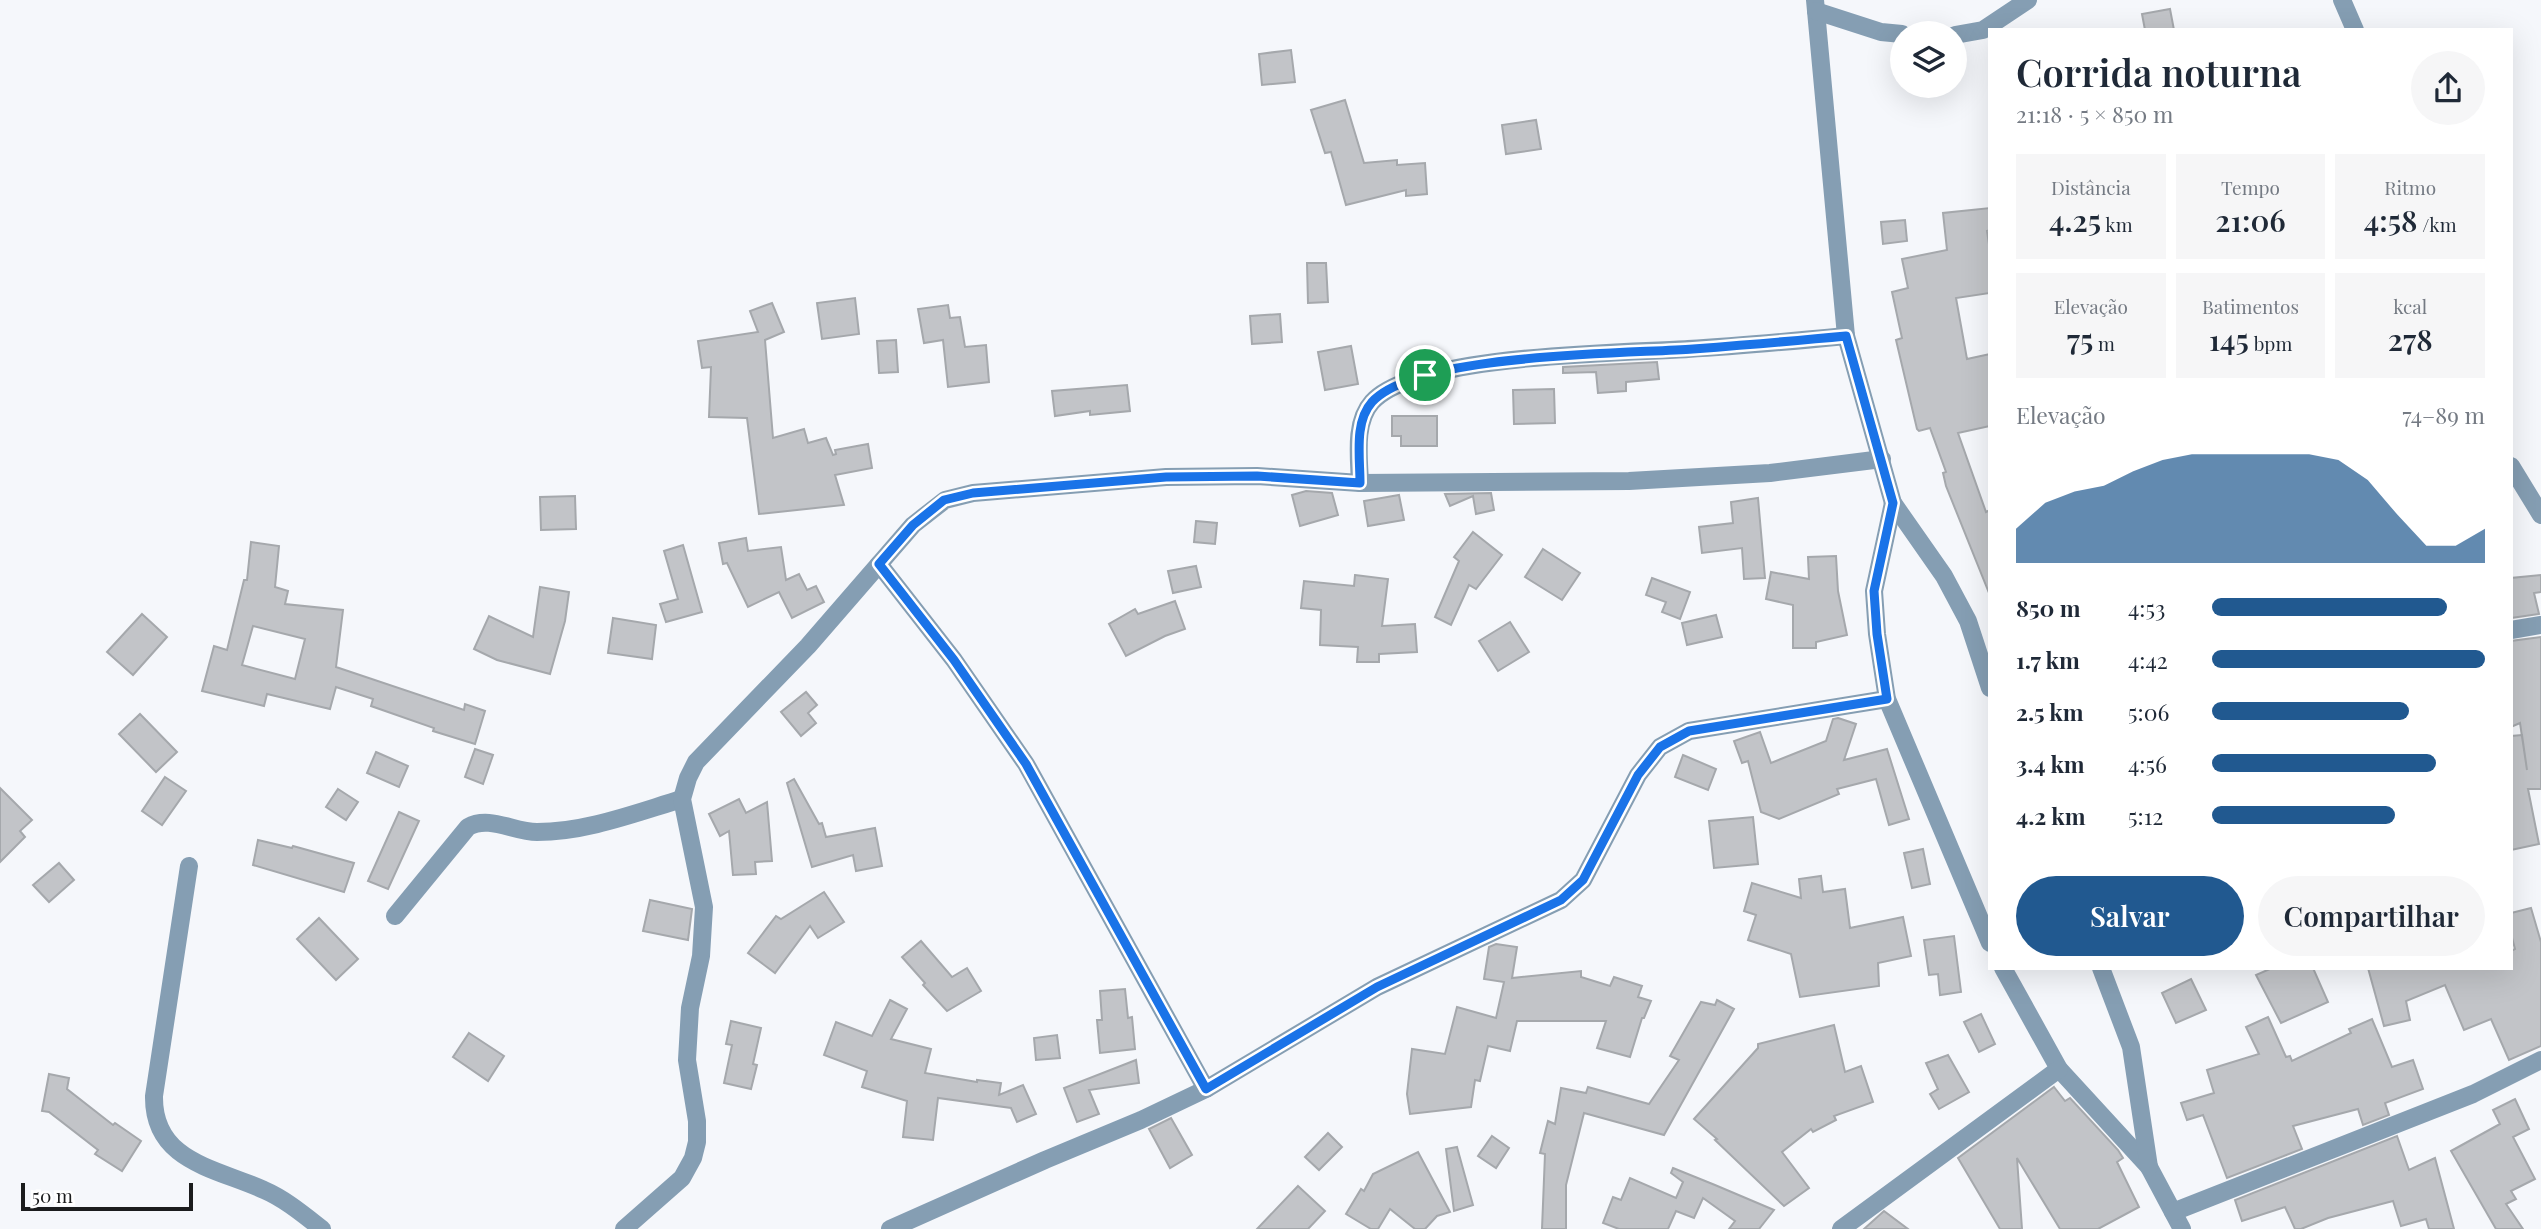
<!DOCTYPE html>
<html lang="pt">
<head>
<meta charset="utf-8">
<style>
	body { margin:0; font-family:"Playfair Display",serif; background:#f6f6f7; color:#1f2937; height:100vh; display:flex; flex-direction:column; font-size:26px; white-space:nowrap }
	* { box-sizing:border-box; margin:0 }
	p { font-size:23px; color:#747a83 }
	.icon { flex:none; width:38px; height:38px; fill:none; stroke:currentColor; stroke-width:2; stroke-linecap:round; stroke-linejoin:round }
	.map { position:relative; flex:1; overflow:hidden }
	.drawer { position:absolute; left:1988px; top:28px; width:525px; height:942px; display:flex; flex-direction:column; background:#fff; border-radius:0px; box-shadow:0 7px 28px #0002 }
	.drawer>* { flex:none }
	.controls { position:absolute; left:1890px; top:21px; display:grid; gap:14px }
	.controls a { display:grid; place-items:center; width:77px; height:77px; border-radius:50%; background:#fff; box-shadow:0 7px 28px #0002; font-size:35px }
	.scale { position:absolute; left:21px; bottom:18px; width:172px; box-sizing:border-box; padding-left:7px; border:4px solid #1b1c1d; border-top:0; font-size:19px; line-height:24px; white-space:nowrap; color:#1b1c1d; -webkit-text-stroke:5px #fff; paint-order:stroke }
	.pin { position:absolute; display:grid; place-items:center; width:60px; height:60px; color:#fff; margin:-30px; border:4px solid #fff; border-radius:50%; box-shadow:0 2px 7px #0007 }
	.round { display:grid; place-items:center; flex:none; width:74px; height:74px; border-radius:37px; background:#f6f6f7 }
	.overview { display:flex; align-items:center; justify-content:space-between; height:119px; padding:0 28px }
	h1 { font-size:38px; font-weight:600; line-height:52px }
	.stats { display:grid; grid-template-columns:repeat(3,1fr); gap:10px; height:119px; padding:7px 28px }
	.stats div { display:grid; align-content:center; border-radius:0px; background:#f6f6f7; text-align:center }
	.stats b { font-size:30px; font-weight:600 }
	.stats small { font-size:19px; font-weight:400 }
	.stats p { font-size:19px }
	.chart { height:196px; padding:14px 28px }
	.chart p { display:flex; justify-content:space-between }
	.chart svg { width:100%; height:126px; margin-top:7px; fill:#215990; opacity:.7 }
	.cta { display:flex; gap:14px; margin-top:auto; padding:14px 28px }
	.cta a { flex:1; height:80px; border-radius:42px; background:#215990; color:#fff; font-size:28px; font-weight:600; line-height:80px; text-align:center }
	.cta a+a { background:#f6f6f7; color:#1f2937 }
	ul { padding:0 28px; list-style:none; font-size:23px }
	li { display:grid; grid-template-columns:112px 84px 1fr; align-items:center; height:52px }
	li i { height:18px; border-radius:9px; background:#215990 }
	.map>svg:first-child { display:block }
	.building { fill:#c2c4c8; stroke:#a5a8ac; stroke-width:2; fill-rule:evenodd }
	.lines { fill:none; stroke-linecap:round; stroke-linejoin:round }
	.minor { stroke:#859eb3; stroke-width:18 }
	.route-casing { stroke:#fff; stroke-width:14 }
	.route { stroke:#1a73e8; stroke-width:9 }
</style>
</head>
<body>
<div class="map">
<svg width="2541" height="1229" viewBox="0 0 2541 1229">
	<rect width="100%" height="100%" fill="#f5f7fb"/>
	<g class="building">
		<polygon points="2170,9 2174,30 2145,30 2142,14"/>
		<polygon points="1291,50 1295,82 1262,85 1259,54"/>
		<polygon points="1345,100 1364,163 1397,160 1397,165 1425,163 1427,194 1406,196 1406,190 1346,205 1331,152 1325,153 1311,110"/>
		<polygon points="1536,120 1541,149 1506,154 1502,125"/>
		<polygon points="1990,208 1990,230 1987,231 1990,251 1990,293 1956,298 1967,359 1990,354 1990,426 1958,433 1986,512 1990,510 1989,593 1946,486 1943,473 1946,472 1930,428 1919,431 1917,429 1896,340 1902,338 1892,292 1908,288 1902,259 1947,250 1943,213"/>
		<polygon points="1905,220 1907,241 1883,244 1881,222"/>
		<polygon points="1307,263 1326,263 1328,302 1308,303"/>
		<polygon points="855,298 859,334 822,339 817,303"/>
		<polygon points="772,303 784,332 765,340 773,438 804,429 808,443 826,438 833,455 836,454 835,450 868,444 872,468 835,475 844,505 759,514 747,418 709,417 711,367 702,368 698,341 758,332 750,311"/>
		<polygon points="948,305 950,318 960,317 965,347 986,345 989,382 948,387 943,340 924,343 918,309"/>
		<polygon points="1280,314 1282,342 1252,344 1250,316"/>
		<polygon points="896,340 898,372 879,373 877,341"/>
		<polygon points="1351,346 1358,384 1325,390 1318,352"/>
		<polygon points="1657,362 1659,379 1626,382 1626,391 1598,393 1596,372 1563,373 1563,367"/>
		<polygon points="1127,385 1130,411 1090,415 1090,411 1055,416 1052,391"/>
		<polygon points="1554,389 1555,423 1514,424 1513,390"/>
		<polygon points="1392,416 1437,416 1437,446 1401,446 1401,436 1392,436"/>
		<polygon points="1306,491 1332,493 1338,515 1300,526 1292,495"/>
		<polygon points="1491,493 1494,510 1476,514 1473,496 1450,506 1445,494"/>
		<polygon points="1399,495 1404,520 1368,526 1364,501"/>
		<polygon points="575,496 576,529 541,530 540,497"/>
		<polygon points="1758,498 1765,578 1744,579 1742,548 1702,553 1699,527 1733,523 1731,502"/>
		<polygon points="1196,521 1217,523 1215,544 1194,542"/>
		<polygon points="1473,532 1502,555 1476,589 1469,585 1451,625 1435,617 1459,561 1454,557"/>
		<polygon points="746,538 748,551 781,547 786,580 799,574 807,590 816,586 824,602 792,618 779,592 748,607 727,563 723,564 719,543"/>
		<path d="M 251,542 L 279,546 L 275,587 L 288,591 L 285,604 L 343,610 L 336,667 L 464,710 L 465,704 L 485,711 L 475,744 L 433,731 L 434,728 L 371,706 L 373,699 L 336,687 L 330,709 L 267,694 L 264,706 L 202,691 L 214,646 L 227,650 L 244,580 L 247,580 ZM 253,626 L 305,639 L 295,679 L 242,665 Z"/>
		<polygon points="683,545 702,612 666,622 660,604 678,599 664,551"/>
		<polygon points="1543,549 1580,573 1562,600 1525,577"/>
		<polygon points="1836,556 1838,591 1847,635 1816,642 1816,648 1793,648 1793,605 1766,599 1771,572 1809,579 1808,557"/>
		<polygon points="1196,566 1201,587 1173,593 1168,571"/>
		<polygon points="1355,575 1388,579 1382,626 1415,624 1417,652 1379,654 1379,662 1357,662 1358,647 1320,645 1321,610 1301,608 1304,581 1354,586"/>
		<polygon points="2541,575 2541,592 2534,593 2539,614 2511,618 2511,578"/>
		<polygon points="1652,578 1690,592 1680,619 1662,612 1666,602 1646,595"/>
		<polygon points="540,587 569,592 565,621 550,674 497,660 474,649 489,616 533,637"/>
		<polygon points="1175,601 1185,629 1165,636 1126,656 1109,624 1135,609 1138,614"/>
		<polygon points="142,614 167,637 133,675 107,652"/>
		<polygon points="1716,615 1722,637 1687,645 1682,623"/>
		<polygon points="613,618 656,625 652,659 608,653"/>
		<polygon points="1510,622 1529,652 1498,671 1479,641"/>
		<polygon points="2541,637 2541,789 2528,789 2539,844 2511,850 2511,736 2522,735 2527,770 2520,723 2511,727 2511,641"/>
		<polygon points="806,692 817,705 808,713 816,723 801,736 781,712"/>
		<polygon points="140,714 177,752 156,772 119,734"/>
		<polygon points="1838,718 1856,724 1844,760 1887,749 1909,819 1889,825 1876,779 1837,789 1839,794 1779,819 1761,812 1748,761 1742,763 1734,741 1760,732 1771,763 1826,741 1833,719"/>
		<polygon points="475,749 493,755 483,784 465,777"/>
		<polygon points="376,752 408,766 399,787 367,773"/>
		<polygon points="1683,755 1716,769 1708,790 1675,777"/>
		<polygon points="165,777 186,791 162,825 142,811"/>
		<polygon points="794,779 819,824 822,823 826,837 875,828 882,866 856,871 853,855 812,867 787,783"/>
		<polygon points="0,788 32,820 20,831 25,837 0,862"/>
		<polygon points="338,789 358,802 346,820 326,807"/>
		<polygon points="739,799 746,813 767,802 772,861 755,862 756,874 733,875 729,831 720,836 709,814"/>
		<polygon points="399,812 419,821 388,889 368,881"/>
		<polygon points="1753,817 1758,864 1714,868 1709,821"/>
		<polygon points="258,840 292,848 293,846 354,863 344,892 253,865"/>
		<polygon points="1923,849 1930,884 1912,888 1904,853"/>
		<polygon points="59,863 74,880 49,902 33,885"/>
		<polygon points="1821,876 1823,892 1845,889 1850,928 1903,917 1911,956 1878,963 1879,986 1800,997 1791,954 1748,940 1756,915 1744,911 1752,883 1801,898 1799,879"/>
		<polygon points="824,892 844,922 818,938 810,926 775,973 748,953 776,916 781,919"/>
		<polygon points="650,900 692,909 688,940 643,931"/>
		<polygon points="2531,908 2541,942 2541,1046 2509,1060 2491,1019 2464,1030 2445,985 2406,1001 2410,1020 2384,1026 2368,968 2511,968 2511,951 2515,949 2511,934 2511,913"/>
		<polygon points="319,918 358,959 336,980 297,939"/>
		<polygon points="1954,936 1961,992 1940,995 1938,974 1929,975 1924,940"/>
		<polygon points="921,941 952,977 967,968 981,991 947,1011 923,985 925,983 902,957"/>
		<polygon points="1496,944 1517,947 1512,978 1581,971 1581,977 1610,986 1614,977 1642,986 1638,997 1651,1001 1644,1018 1642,1018 1630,1057 1597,1048 1606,1021 1517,1021 1510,1051 1488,1046 1480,1081 1475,1080 1471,1107 1410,1114 1407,1094 1412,1049 1445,1054 1457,1007 1496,1018 1504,982 1484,979 1489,947"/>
		<polygon points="2272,968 2313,968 2328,1002 2281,1023 2256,975"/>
		<polygon points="2191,979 2206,1010 2176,1023 2162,993"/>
		<polygon points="1125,989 1128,1018 1132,1017 1135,1049 1100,1053 1097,1020 1102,1020 1100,991"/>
		<polygon points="890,1000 907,1009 891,1039 931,1049 925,1073 977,1082 977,1080 1001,1083 999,1095 1023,1085 1036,1114 1017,1122 1011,1108 938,1098 933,1140 903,1137 907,1101 862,1087 867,1071 824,1055 836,1022 872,1036"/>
		<polygon points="1717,1000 1734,1009 1664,1135 1584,1113 1566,1185 1566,1229 1542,1229 1545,1154 1540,1153 1548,1121 1555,1124 1561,1088 1586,1093 1588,1087 1649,1104 1679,1060 1670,1056 1701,1002 1715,1005"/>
		<polygon points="1981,1014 1995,1044 1979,1052 1964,1022"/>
		<polygon points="2268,1017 2286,1057 2290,1056 2292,1061 2351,1033 2349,1029 2372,1019 2392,1067 2413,1060 2423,1089 2385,1103 2389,1115 2363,1125 2358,1109 2293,1126 2302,1149 2227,1178 2203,1115 2187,1120 2181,1103 2214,1093 2207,1070 2259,1054 2246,1027"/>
		<polygon points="731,1021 761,1028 753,1064 757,1065 751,1089 724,1083 732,1045 726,1044"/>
		<polygon points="1834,1025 1845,1072 1861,1066 1873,1102 1834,1116 1836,1120 1813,1132 1811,1129 1782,1152 1809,1188 1784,1206 1715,1140 1717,1139 1694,1119 1758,1048 1758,1044"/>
		<polygon points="469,1033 504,1056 488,1081 453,1057"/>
		<polygon points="1057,1035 1060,1058 1036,1060 1034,1038"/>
		<polygon points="1948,1055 1969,1092 1939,1109 1930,1094 1938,1089 1926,1063"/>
		<polygon points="1136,1060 1139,1083 1089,1090 1099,1114 1077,1122 1064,1088"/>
		<polygon points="49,1074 69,1078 67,1089 113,1125 115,1123 141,1141 122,1171 95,1154 98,1150 49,1112 42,1111"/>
		<polygon points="2054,1087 2065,1101 2070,1098 2118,1150 2123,1158 2117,1162 2139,1207 2098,1229 2060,1229 2017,1158 2022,1229 2000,1229 1958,1158"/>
		<polygon points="2515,1099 2529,1129 2513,1137 2535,1179 2511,1191 2516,1199 2506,1204 2523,1229 2496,1229 2451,1151 2500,1124 2493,1110"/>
		<polygon points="1171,1118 1192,1155 1170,1168 1149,1129"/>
		<polygon points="1328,1133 1342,1147 1319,1170 1305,1157"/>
		<polygon points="1492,1136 1509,1148 1496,1168 1478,1156"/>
		<polygon points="2397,1136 2409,1170 2435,1158 2454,1229 2429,1229 2426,1219 2401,1226 2393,1201 2328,1218 2301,1229 2295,1229 2285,1207 2242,1221 2235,1200"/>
		<polygon points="1457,1147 1473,1205 1454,1211 1446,1149"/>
		<polygon points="1418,1152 1450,1212 1437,1216 1425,1229 1415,1229 1390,1209 1378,1229 1371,1229 1346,1214 1361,1189 1364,1191 1373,1174"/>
		<polygon points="1673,1168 1715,1185 1774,1210 1759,1229 1729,1229 1735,1221 1703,1198 1694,1218 1676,1211 1668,1229 1619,1229 1603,1223 1613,1197 1621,1200 1630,1178 1676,1198 1683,1182 1671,1173"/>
		<polygon points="1298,1186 1325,1211 1308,1229 1257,1229"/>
		<polygon points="1884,1211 1908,1229 1864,1229"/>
	</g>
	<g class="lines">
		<g class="minor">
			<polyline points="1815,0 1846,336 1893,503 1944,576 1968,621 1990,688"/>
			<polyline points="2342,0 2355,30"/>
			<polyline points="1816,11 1881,32 1902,34"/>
			<polyline points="1955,35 1983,30 2028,0"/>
			<polyline points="2511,466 2541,515"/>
			<path d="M 1360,483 C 1359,457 1354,422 1372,402 C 1415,354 1622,353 1688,349 C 1741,346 1794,341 1846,336"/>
			<polyline points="1893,503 1874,591 1877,634 1887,699 1990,943"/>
			<polyline points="879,564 954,660 1026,764 1206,1089"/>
			<polyline points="2511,630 2541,625"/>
			<path d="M 189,866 L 154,1096 C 153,1162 216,1168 264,1190 C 285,1199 304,1215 322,1229"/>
			<path d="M 395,916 L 468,827 C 489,815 514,832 537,832 C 586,832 635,813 682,799"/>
			<polyline points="2003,968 2059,1069 2149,1167 2182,1229"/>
			<polyline points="2101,968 2131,1047 2149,1167"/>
			<polyline points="2173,1212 2473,1094 2541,1060"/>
			<polyline points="624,1229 682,1178 693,1158 697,1142 697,1121 687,1060 690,1008 701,956 704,907 682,799 688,778 696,762 808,646 913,525 945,500 973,493 1166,477 1257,476 1360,483 1629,481 1770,473 1882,459"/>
			<polyline points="890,1229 1045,1160 1141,1120 1206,1089 1377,987 1561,900 1583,880 1638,775 1660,747 1689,731 1887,699"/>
			<polyline points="1841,1229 2059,1069"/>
		</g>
	</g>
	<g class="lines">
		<defs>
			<path id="route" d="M 1846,336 L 1893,503 L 1874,591 L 1877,634 L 1887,699 L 1689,731 L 1660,747 L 1638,775 L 1583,880 L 1561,900 L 1377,987 L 1206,1089 L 1026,764 L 954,660 L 879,564 L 913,525 L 944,500 L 973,493 L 1166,477 L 1257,476 L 1360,483 C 1360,457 1354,422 1372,402 C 1416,353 1625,354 1693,349 C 1744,345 1795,341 1846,336 Z"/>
		</defs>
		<use href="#route" class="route-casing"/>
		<use href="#route" class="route"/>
	</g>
</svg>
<div class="controls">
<a><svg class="icon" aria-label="layers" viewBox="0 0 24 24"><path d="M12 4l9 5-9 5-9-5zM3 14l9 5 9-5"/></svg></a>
</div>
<div class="scale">50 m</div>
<div class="pin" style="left:1425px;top:375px;background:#1e9e55"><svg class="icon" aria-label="arrive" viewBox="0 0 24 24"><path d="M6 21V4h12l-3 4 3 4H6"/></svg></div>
<section class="drawer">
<div class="overview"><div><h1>Corrida noturna</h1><p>21:18 · 5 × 850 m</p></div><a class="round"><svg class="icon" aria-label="share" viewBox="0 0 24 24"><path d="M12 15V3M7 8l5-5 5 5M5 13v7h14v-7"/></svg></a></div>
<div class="stats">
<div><p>Distância</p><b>4.25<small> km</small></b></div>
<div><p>Tempo</p><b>21:06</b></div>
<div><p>Ritmo</p><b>4:58<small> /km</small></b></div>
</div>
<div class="stats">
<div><p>Elevação</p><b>75<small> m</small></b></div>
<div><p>Batimentos</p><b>145<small> bpm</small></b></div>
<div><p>kcal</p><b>278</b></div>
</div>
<div class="chart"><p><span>Elevação</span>74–89 m</p>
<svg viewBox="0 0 160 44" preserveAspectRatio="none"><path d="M0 44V32L10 23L20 19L30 17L40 12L50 8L60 6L70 6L80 6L90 6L100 6L110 8L120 15L130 27L140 38L150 38L160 32V44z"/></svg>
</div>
<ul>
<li><b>850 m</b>4:53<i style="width:86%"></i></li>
<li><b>1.7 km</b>4:42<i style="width:100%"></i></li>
<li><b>2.5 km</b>5:06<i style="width:72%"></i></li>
<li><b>3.4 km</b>4:56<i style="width:82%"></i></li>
<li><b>4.2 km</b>5:12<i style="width:67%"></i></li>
</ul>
<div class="cta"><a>Salvar</a><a>Compartilhar</a></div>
</section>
</div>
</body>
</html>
